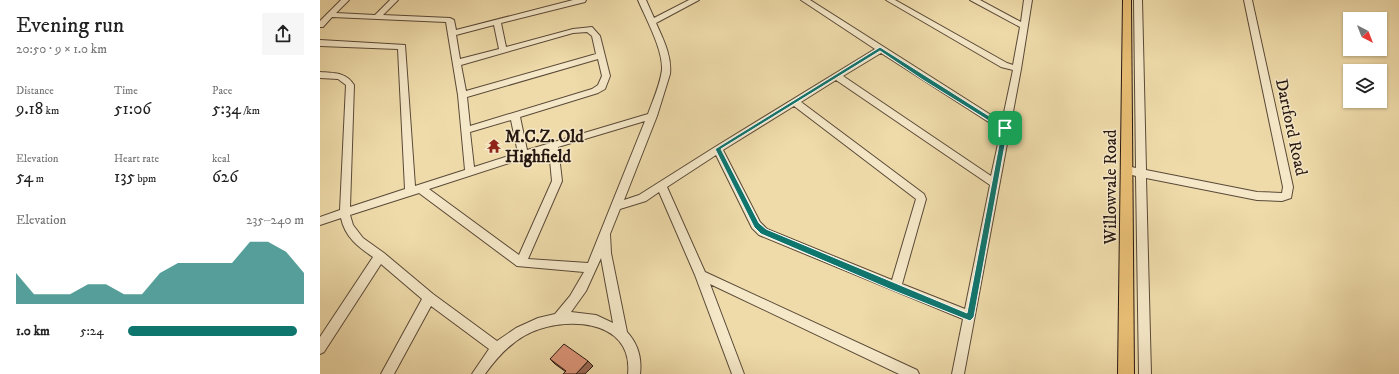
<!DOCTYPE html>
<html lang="en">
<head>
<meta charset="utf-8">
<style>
	body { margin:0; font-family:"IM FELL DW Pica",serif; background:#f6f6f6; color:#222; height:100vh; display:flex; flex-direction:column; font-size:15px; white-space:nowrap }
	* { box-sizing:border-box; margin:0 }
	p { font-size:13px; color:#767676 }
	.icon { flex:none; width:22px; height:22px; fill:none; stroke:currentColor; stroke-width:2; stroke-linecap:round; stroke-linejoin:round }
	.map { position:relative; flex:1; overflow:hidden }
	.side { display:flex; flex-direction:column; background:#fff; width:320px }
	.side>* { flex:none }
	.needle { width:26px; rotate:138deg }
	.buttons { position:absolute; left:1023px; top:12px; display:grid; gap:8px }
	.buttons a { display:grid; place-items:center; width:44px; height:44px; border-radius:0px; background:#fff; box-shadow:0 1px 3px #0004; font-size:20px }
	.pin { position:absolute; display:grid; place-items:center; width:34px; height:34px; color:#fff; margin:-17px; border-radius:8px; box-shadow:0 2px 6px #0006 }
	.round { display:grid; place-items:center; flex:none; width:42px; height:42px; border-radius:0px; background:#f6f6f6 }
	.head { display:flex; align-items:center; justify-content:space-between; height:68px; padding:0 16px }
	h1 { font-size:22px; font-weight:600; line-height:30px }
	.figures { display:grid; grid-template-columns:repeat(3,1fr); gap:6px; height:68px; padding:4px 16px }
	.figures div { display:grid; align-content:center }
	.figures b { font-size:17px; font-weight:600 }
	.figures small { font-size:11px; font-weight:400 }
	.figures p { font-size:11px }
	.chart { height:112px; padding:8px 16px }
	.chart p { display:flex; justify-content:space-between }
	.chart svg { width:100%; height:72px; margin-top:4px; fill:#0f766e; opacity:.7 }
	ul { padding:0 16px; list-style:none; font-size:13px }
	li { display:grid; grid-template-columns:64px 48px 1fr; align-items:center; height:30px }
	li i { height:10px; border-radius:5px; background:#0f766e }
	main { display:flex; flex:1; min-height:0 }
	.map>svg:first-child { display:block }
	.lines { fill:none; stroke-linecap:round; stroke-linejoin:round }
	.minor-casing { stroke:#594937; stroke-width:2 }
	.major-casing { stroke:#271811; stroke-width:2 }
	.minor { fill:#f5e8c8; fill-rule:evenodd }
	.major { fill:#e8be75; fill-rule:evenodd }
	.wall { fill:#be8169; stroke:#271811 }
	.shaded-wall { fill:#9b6955; stroke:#271811 }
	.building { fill:#dd967a; stroke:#271811 }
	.route { fill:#0f766e; stroke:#fff; fill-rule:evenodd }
	.labels { text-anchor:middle; stroke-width:3; stroke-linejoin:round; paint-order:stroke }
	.street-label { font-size:17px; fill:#271811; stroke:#f5e8c8 }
	.poi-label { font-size:17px; font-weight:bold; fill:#271811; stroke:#f5e8c8; text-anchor:start }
</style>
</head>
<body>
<main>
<section class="side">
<div class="head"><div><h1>Evening run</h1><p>20:50 · 9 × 1.0 km</p></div><a class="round"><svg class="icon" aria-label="share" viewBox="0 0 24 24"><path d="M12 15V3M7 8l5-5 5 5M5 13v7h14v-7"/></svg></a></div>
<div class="figures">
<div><p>Distance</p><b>9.18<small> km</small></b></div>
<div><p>Time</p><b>51:06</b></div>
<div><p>Pace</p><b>5:34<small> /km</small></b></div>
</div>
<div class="figures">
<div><p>Elevation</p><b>54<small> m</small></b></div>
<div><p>Heart rate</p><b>135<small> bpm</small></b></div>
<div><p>kcal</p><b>626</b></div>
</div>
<div class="chart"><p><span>Elevation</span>235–240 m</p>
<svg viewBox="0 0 160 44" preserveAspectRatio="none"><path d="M0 44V25L10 38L20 38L30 38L40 32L50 32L60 38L70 38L80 25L90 19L100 19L110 19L120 19L130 6L140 6L150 12L160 25V44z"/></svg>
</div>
<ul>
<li><b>1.0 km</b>5:24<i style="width:96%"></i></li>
</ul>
</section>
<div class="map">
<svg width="1079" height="374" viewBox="0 0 1079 374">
	<rect width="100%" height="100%" fill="#efdbaa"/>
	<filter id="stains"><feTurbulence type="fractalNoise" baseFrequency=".005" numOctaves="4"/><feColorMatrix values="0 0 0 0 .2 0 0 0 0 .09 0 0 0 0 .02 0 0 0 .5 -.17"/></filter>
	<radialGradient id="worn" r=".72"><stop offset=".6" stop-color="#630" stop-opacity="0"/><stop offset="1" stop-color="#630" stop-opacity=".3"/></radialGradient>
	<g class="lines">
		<defs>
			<g id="minor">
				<path d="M 21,0 L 29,0 L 16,13 L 55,15 L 70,0 L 78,0 L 63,15 L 130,18 L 134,20 L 136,30 L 253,0 L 266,0 L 265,2 L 181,23 L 186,47 L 253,29 L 272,27 L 280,36 L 290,76 L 285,89 L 278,93 L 200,117 L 207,150 L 328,114 C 333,100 340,85 342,70 C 343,49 326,19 318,0 L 326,0 L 334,18 L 369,0 L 379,0 L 336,23 C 343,39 352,56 350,74 L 337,116 L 304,200 L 319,195 L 395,147 L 555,49 L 481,0 L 490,0 L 682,122 L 693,70 L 681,67 L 566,0 L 575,0 L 687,63 L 693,65 L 700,27 L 650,0 L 660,0 L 701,22 L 704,0 L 712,0 L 701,69 L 644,374 L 632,374 L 643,319 L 439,235 L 432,228 L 396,155 L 347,187 L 385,272 L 597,370 L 599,374 L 579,374 L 390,284 L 424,374 L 412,374 L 375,275 L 339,192 L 326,201 L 300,209 L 290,234 L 291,253 L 307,332 C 318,344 322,358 320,374 L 308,374 C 314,317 240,315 204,336 C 188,345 176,359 165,374 L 152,374 L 169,349 L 111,306 L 74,374 L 61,374 L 102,299 L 61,264 L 4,352 L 0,354 L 0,337 L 53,257 C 38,247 25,237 21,218 L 0,225 L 0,217 L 20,210 L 26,85 L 18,79 L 0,78 L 0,72 C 14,73 26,72 34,85 L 30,207 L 85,189 L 78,49 L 0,46 L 0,40 L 85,45 L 95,186 L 145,170 L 138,95 L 126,22 L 12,17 L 3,27 L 0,27 L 0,21 ZM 174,25 L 179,49 L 140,59 L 136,35 ZM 267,32 L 272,36 L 276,54 L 146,91 L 141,65 L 253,33 ZM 561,53 L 681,130 L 671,176 L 523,76 ZM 278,59 L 282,76 L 278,85 L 272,89 L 150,126 L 147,97 ZM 516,80 L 670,185 L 645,309 L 582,284 L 606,199 L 604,194 L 481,102 ZM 474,106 L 596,199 L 572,280 L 447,229 L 440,222 L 403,150 ZM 191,120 L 198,153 L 154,167 L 150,132 ZM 325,121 L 268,263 L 208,259 L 242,181 L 238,147 ZM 229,150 L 232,181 L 199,255 L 109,189 ZM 99,193 L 197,266 L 264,272 L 250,296 L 235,314 L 218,318 L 196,328 L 177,341 L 113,294 L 64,253 L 43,238 L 33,225 L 30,215 ZM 281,258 L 293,323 L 276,315 L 251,312 L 266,291 Z"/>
				<polygon points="814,0 822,0 826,170 937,192 962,193 963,187 924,0 932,0 973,187 971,198 962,201 937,200 826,178 831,374 819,374 816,176 804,173 802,170 804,167 807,166 816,168"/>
			</g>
			<polygon id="major" points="803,0 811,0 814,374 798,374"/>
		</defs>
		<use href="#minor" class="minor-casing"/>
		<use href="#major" class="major-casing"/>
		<use href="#minor" class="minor"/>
		<use href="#major" class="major"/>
	</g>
	<polygon class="wall" points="230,359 273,366 265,374 243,374 246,372 235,364"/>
	<polygon class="shaded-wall" points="268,361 273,366 265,374 256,374"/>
	<polygon class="building" points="244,344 268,361 256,374 243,374 246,371 230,359"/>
	<path class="route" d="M 560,47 L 688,128 L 654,317 L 650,321 L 572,290 L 441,234 L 434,227 L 395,149 ZM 560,51 L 603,80 L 682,129 L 647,313 L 446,229 L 439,223 L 401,149 Z"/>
	<defs>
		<symbol id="temple-bare" viewBox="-9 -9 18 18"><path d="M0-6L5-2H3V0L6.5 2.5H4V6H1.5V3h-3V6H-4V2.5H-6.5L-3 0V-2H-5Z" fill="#8f2418" stroke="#f5e8c8" stroke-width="2.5" paint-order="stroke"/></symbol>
	</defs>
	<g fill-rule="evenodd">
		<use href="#temple-bare" x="164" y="136" width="20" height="20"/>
	</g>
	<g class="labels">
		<g class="street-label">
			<text transform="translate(972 127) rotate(78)" y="6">Dartford Road</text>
			<text transform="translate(790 187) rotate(-90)" y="6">Willowvale Road</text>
		</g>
		<g class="poi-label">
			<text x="185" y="142">M.C.Z. Old<tspan x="185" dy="20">Highfield</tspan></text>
		</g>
	</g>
	<rect width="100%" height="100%" filter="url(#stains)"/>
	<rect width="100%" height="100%" fill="url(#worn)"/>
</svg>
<div class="buttons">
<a><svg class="needle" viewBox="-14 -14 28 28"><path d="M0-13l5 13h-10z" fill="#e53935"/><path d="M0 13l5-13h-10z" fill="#767676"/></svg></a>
<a><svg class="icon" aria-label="layers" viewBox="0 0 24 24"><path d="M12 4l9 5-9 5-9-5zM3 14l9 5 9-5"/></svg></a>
</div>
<div class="pin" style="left:685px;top:128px;background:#1e9e55"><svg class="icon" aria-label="arrive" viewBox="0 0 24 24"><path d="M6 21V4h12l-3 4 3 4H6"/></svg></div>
</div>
</main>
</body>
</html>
